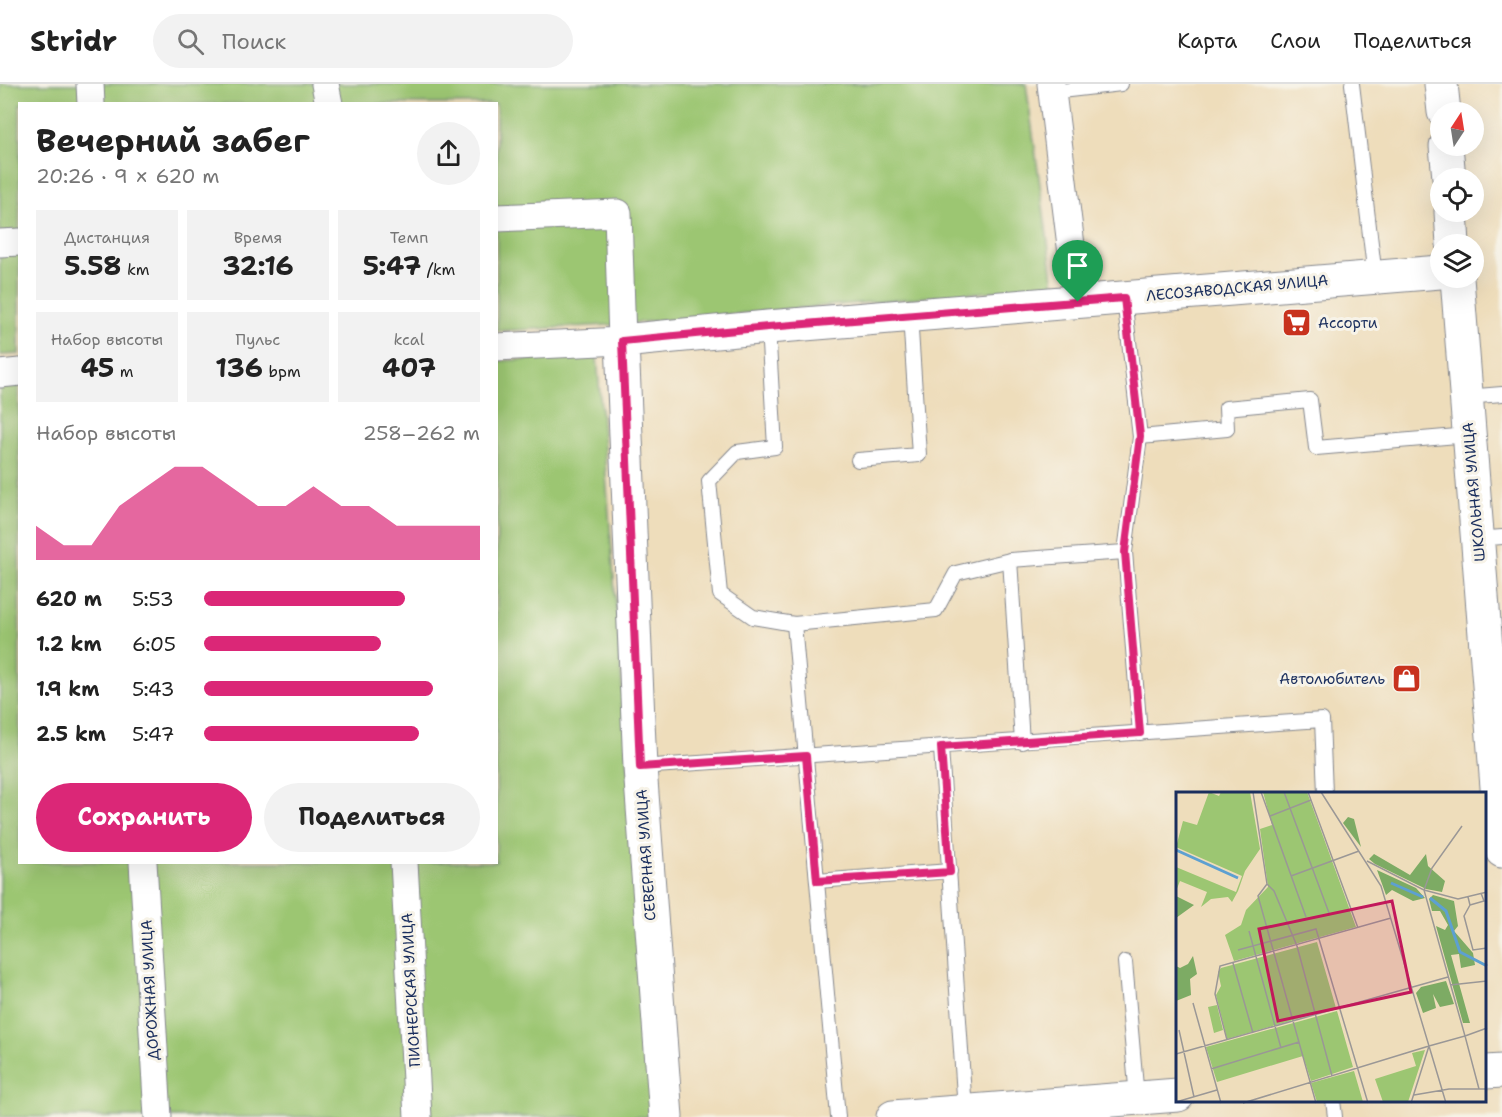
<!DOCTYPE html>
<html lang="ru">
<head>
<meta charset="utf-8">
<style>
	body { margin:0; font-family:"Shantell Sans",sans-serif; background:#f2f2f2; color:#222; height:100vh; display:flex; flex-direction:column; font-size:22px; white-space:nowrap }
	* { box-sizing:border-box; margin:0 }
	p { font-size:20px; color:#767676 }
	.icon { flex:none; width:33px; height:33px; fill:none; stroke:currentColor; stroke-width:2; stroke-linecap:round; stroke-linejoin:round }
	.map { position:relative; flex:1; overflow:hidden }
	.sheet { position:absolute; left:18px; top:18px; width:480px; height:762px; display:flex; flex-direction:column; background:#fff; border-radius:0px; box-shadow:0 6px 24px #0002 }
	.sheet>* { flex:none }
	.needle { width:39px; rotate:12deg }
	.fabs { position:absolute; left:1430px; top:18px; display:grid; gap:12px }
	.fabs a { display:grid; place-items:center; width:54px; height:54px; border-radius:50%; background:#fff; box-shadow:0 6px 24px #0002; font-size:30px }
	.pin { position:absolute; display:grid; place-items:center; width:51px; height:51px; color:#fff; margin:-62px -26px; border-radius:50% 50% 50% 0; rotate:-45deg; box-shadow:0 0 6px #0007 }
	.pin .icon { rotate:45deg }
	.round { display:grid; place-items:center; flex:none; width:63px; height:63px; border-radius:32px; background:#f2f2f2 }
	.head { display:flex; align-items:center; justify-content:space-between; height:102px; padding:0 18px }
	h1 { font-size:33px; font-weight:700; line-height:45px }
	.figures { display:grid; grid-template-columns:repeat(3,1fr); gap:9px; height:102px; padding:6px 18px }
	.figures div { display:grid; align-content:center; border-radius:0px; background:#f2f2f2; text-align:center }
	.figures b { font-size:26px; font-weight:700 }
	.figures small { font-size:16px; font-weight:400 }
	.figures p { font-size:16px }
	.chart { height:168px; padding:12px 18px }
	.chart p { display:flex; justify-content:space-between }
	.chart svg { width:100%; height:108px; margin-top:6px; fill:#db2777; opacity:.7 }
	.primary-button { display:flex; gap:12px; margin-top:auto; padding:12px 18px }
	.primary-button a { flex:1; height:69px; border-radius:36px; background:#db2777; color:#fff; font-size:24px; font-weight:700; line-height:69px; text-align:center }
	.primary-button a+a { background:#f2f2f2; color:#222 }
	ul { padding:0 18px; list-style:none; font-size:20px }
	li { display:grid; grid-template-columns:96px 72px 1fr; align-items:center; height:45px }
	li i { height:15px; border-radius:8px; background:#db2777 }
	header { display:flex; align-items:center; gap:36px; box-sizing:border-box; height:84px; padding:0 30px; background:#fff; border-bottom:2px solid #e0e0e0 }
	header strong { font-size:28px }
	nav { display:flex; gap:33px; margin-inline-start:auto; font-size:21px }
	.search { width:420px; height:54px; background:#f2f2f2; display:flex; align-items:center; gap:15px; box-sizing:border-box; padding:0 21px; border-radius:33px; color:#767676; font-size:22px }
	.map>svg:first-child { display:block }
	.green { fill:#9cc672; stroke:#5c7a68; stroke-width:1.5 }
	.lines { fill:none; stroke-linecap:round; stroke-linejoin:round }
	.service-casing { stroke:#84868c; stroke-width:16 }
	.minor-casing { stroke:#84868c; stroke-width:29 }
	.tertiary-casing { stroke:#84868c; stroke-width:35 }
	.secondary-casing { stroke:#84868c; stroke-width:35 }
	.service { stroke:#fff; stroke-width:14 }
	.minor { stroke:#fff; stroke-width:27 }
	.tertiary { stroke:#fff; stroke-width:33 }
	.secondary { stroke:#fff; stroke-width:33 }
	.route-casing { stroke:#fff; stroke-width:12 }
	.route { stroke:#db2777; stroke-width:8 }
	.labels { text-anchor:middle; stroke-width:6; stroke-linejoin:round; paint-order:stroke }
	.street-label { font-size:15px; fill:#1b2f5e; stroke:#f7f3e8 }
	.poi-label { font-size:15px; fill:#1b2f5e; stroke:#f7f3e8; text-anchor:start }
	.inset-river { fill:none; stroke:#5da0d1; stroke-width:3 }
	.inset-road { fill:none; stroke:#9a9796; stroke-width:1.5 }
	.view { fill:#c2185b; fill-opacity:0.15; stroke:#c2185b; stroke-width:3 }
	.inset-edge { fill:none; stroke:#1b2f5e; stroke-width:3 }
</style>
</head>
<body>
<header>
<strong>Stridr</strong>
<div class="search"><svg class="icon" aria-label="search" viewBox="0 0 24 24"><circle cx="10" cy="10" r="6"/><path d="M15 15l6 6"/></svg>Поиск</div>
<nav><a>Карта</a><a>Слои</a><a>Поделиться</a></nav>
</header>
<div class="map">
<svg width="1502" height="1033" viewBox="0 0 1502 1033">
	<rect width="100%" height="100%" fill="#f7f3e8"/>
	<filter id="ink" filterUnits="userSpaceOnUse"><feTurbulence type="fractalNoise" baseFrequency=".0167" numOctaves="2"/><feDisplacementMap in="SourceGraphic" scale="12" xChannelSelector="R" yChannelSelector="G"/><feConvolveMatrix kernelMatrix="1 2 1 2 8 2 1 2 1" color-interpolation-filters="sRGB"/></filter>
	<filter id="wash" filterUnits="userSpaceOnUse"><feTurbulence type="fractalNoise" baseFrequency=".008" numOctaves="4" result="noise"/><feDisplacementMap in="SourceGraphic" scale="24" xChannelSelector="R" yChannelSelector="G"/><feGaussianBlur stdDeviation="1.35" result="paint"/><feColorMatrix in="noise" values="0 0 0 0 0 0 0 0 0 0 0 0 0 0 0 0 0 1.4 0 .05"/><feComposite in="paint" operator="in"/></filter>
	<g filter="url(#wash)">
		<rect width="100%" height="100%" fill="#edb"/>
		<g class="green">
			<polygon points="0,0 1026,0 1054,202 609,241 497,247 496,20 20,20 19,270 0,271"/>
			<polygon points="597,272 655,1033 0,1033 0,302 19,301 20,778 496,778 497,277"/>
		</g>
	</g>
	<g filter="url(#ink)">
		<g class="lines">
			<defs>
				<g id="service">
					<polyline points="1352,0 1375,193"/>
					<polyline points="1052,8 1121,0"/>
					<polyline points="1124,214 1140,353 1227,345 1226,324 1310,316 1316,364 1469,351"/>
					<polyline points="768,243 775,363 737,368 709,397 720,510 753,533 794,540 936,526 956,489 1010,476"/>
					<polyline points="1466,313 1502,310"/>
					<polyline points="858,376 919,371 910,231"/>
					<polyline points="1477,455 1502,453"/>
					<polyline points="1125,468 1140,649"/>
					<polyline points="794,540 838,1033"/>
					<polyline points="1022,658 1010,476 1125,468 1140,353"/>
					<polyline points="941,664 965,1027"/>
					<polyline points="640,683 1322,636 1325,709"/>
					<polyline points="817,797 950,787"/>
					<polyline points="1125,878 1137,1014"/>
					<polyline points="1333,1016 1335,1033"/>
				</g>
				<g id="minor">
					<polyline points="90,0 91,20"/>
					<polyline points="325,0 329,20"/>
					<polyline points="1051,0 1078,218"/>
					<polyline points="496,134 618,129 622,257 496,263"/>
					<polyline points="0,159 20,158"/>
					<polyline points="0,290 20,288"/>
					<polyline points="143,778 158,1033"/>
					<polyline points="404,778 418,1033"/>
				</g>
				<g id="tertiary">
					<polyline points="1486,988 1502,987"/>
					<polyline points="666,1033 640,683 622,257 768,243 1440,188"/>
					<polyline points="893,1033 1178,1011"/>
				</g>
				<g id="secondary">
					<polyline points="1441,0 1444,28"/>
					<polyline points="1446,62 1449,94"/>
					<polyline points="1451,128 1453,160"/>
					<polyline points="1457,194 1502,767"/>
				</g>
			</defs>
			<use href="#service" class="service-casing"/>
			<use href="#minor" class="minor-casing"/>
			<use href="#tertiary" class="tertiary-casing"/>
			<use href="#secondary" class="secondary-casing"/>
			<use href="#service" class="service"/>
			<use href="#minor" class="minor"/>
			<use href="#tertiary" class="tertiary"/>
			<use href="#secondary" class="secondary"/>
		</g>
	</g>
	<g class="lines" filter="url(#ink)">
		<defs>
			<polygon id="route" points="1124,214 1140,352 1125,468 1140,649 941,663 950,788 817,797 806,672 640,683 622,257 768,243"/>
		</defs>
		<use href="#route" class="route-casing"/>
		<use href="#route" class="route"/>
	</g>
	<defs>
		<symbol id="supermarket-square" viewBox="-11 -11 22 22"><rect x="-9" y="-9" width="18" height="18" rx="4" fill="#c8321e" stroke="#f7f3e8"/><path d="M-6-5.5h2.5l.6 2H6L4.5 2H-2.5L-4.4-4H-6ZM-1.5 3.2a1.3 1.3 0 1 0 .1 0ZM3 3.2a1.3 1.3 0 1 0 .1 0Z" fill="#fff"/></symbol>
		<symbol id="shop-square" viewBox="-11 -11 22 22"><rect x="-9" y="-9" width="18" height="18" rx="4" fill="#c8321e" stroke="#f7f3e8"/><path d="M-5-2.5h2.3a2.7 3.5 0 0 1 5.4 0H5L5.5 6h-11ZM-1.5-2.5h3a1.5 2.3 0 0 0-3 0Z" fill="#fff"/></symbol>
	</defs>
	<g fill-rule="evenodd">
		<use href="#supermarket-square" x="1280" y="222" width="33" height="33"/>
		<use href="#shop-square" x="1390" y="578" width="33" height="33"/>
	</g>
	<g class="labels">
		<g class="street-label">
			<text transform="translate(1237 204) rotate(-5)" y="5">ЛЕСОЗАВОДСКАЯ УЛИЦА</text>
			<text transform="translate(1474 408) rotate(-95)" y="5">ШКОЛЬНАЯ УЛИЦА</text>
			<text transform="translate(646 771) rotate(-94)" y="5">СЕВЕРНАЯ УЛИЦА</text>
			<text transform="translate(150 906) rotate(-93)" y="5">ДОРОЖНАЯ УЛИЦА</text>
			<text transform="translate(411 906) rotate(-93)" y="5">ПИОНЕРСКАЯ УЛИЦА</text>
		</g>
		<g class="poi-label">
			<text x="1318" y="244">Ассорти</text>
			<text x="1385" y="600" text-anchor="end">Автолюбитель</text>
		</g>
	</g>
	<g transform="translate(1176 708)">
		<rect width="310" height="310" fill="#edb"/>
		<path d="M 33,0 L 43,4 L 45,0 L 74,0 L 84,57 L 69,79 L 62,99 L 56,110 L 52,105 L 35,107 L 25,115 L 31,100 L 4,89 L 0,99 L 0,75 L 60,100 L 66,84 L 0,55 L 7,29 L 21,33 ZM 87,0 L 131,0 L 180,135 L 58,169 L 49,143 L 65,133 L 70,118 L 92,95 L 84,37 L 96,33 ZM 141,150 L 160,216 L 51,247 L 40,203 L 45,194 L 42,180 L 45,176 ZM 41,213 L 47,238 L 38,241 L 32,215 ZM 161,219 L 177,275 L 135,289 L 127,264 L 41,290 L 30,255 ZM 249,258 L 232,310 L 207,310 L 199,287 L 240,274 L 236,261 ZM 178,279 L 187,310 L 141,310 L 135,291 Z" fill="#9cc672"/>
		<path d="M 172,25 L 178,27 L 185,55 L 167,31 ZM 198,62 L 234,83 L 250,62 L 252,74 L 269,89 L 266,100 L 250,97 L 199,72 L 193,67 ZM 201,78 L 240,96 L 249,106 L 237,109 L 216,98 L 210,103 ZM 257,103 L 278,109 L 282,134 L 278,139 L 297,161 L 299,173 L 285,176 L 283,162 L 275,163 L 294,231 L 287,231 L 260,134 L 269,138 L 272,133 L 264,119 L 256,119 L 253,107 ZM 0,104 L 18,113 L 0,126 ZM 17,164 L 21,182 L 14,187 L 15,203 L 0,209 L 0,174 L 4,176 L 12,172 ZM 270,189 L 278,212 L 264,215 L 257,202 L 260,216 L 247,221 L 240,201 L 245,195 Z" fill="#7dab64"/>
		<path class="inset-river" d="M 0,58 L 62,86M 215,91 L 247,105M 254,106 L 270,119 L 284,160 L 311,174"/>
		<path class="inset-road" d="M 77,0 L 91,92 L 82,104 L 140,311M 85,0 L 130,125M 108,0 L 153,121M 132,0 L 182,136M 145,0 L 205,94 L 253,254 L 235,311M 94,24 L 135,8M 286,34 L 256,76 L 248,98 L 282,107 L 311,100M 191,69 L 248,98 L 289,244 L 253,254M 115,84 L 183,59M 91,92 L 98,99 L 121,154 L 156,284M 292,105 L 294,113 L 288,124 L 297,158 L 311,156M 294,113 L 308,109 L 305,101M 73,139 L 105,256M 62,158 L 140,137 L 192,311M 57,171 L 77,241M 274,193 L 311,189M 17,211 L 45,311M 3,238 L 18,305M 51,248 L 39,202 L 44,174 L 215,126M 0,262 L 272,185M 35,277 L 123,250M 303,297 L 289,244 L 311,236M 238,303 L 273,297 L 311,297M 0,310 L 41,298M 67,311 L 253,254 L 270,311"/>
		<path class="view" d="M 216,109 L 235,200 L 102,229 L 83,137 Z"/>
		<rect width="310" height="310" class="inset-edge"/>
	</g>
</svg>
<div class="fabs">
<a><svg class="needle" viewBox="-14 -14 28 28"><path d="M0-13l5 13h-10z" fill="#e53935"/><path d="M0 13l5-13h-10z" fill="#767676"/></svg></a>
<a><svg class="icon" aria-label="locate" viewBox="0 0 24 24"><circle cx="12" cy="12" r="6"/><path d="M12 2v4M12 18v4M2 12h4M18 12h4"/></svg></a>
<a><svg class="icon" aria-label="layers" viewBox="0 0 24 24"><path d="M12 4l9 5-9 5-9-5zM3 14l9 5 9-5"/></svg></a>
</div>
<div class="pin" style="left:1078px;top:218px;background:#1e9e55"><svg class="icon" aria-label="arrive" viewBox="0 0 24 24"><path d="M6 21V4h12l-3 4 3 4H6"/></svg></div>
<section class="sheet">
<div class="head"><div><h1>Вечерний забег</h1><p>20:26 · 9 × 620 m</p></div><a class="round"><svg class="icon" aria-label="share" viewBox="0 0 24 24"><path d="M12 15V3M7 8l5-5 5 5M5 13v7h14v-7"/></svg></a></div>
<div class="figures">
<div><p>Дистанция</p><b>5.58<small> km</small></b></div>
<div><p>Время</p><b>32:16</b></div>
<div><p>Темп</p><b>5:47<small> /km</small></b></div>
</div>
<div class="figures">
<div><p>Набор высоты</p><b>45<small> m</small></b></div>
<div><p>Пульс</p><b>136<small> bpm</small></b></div>
<div><p>kcal</p><b>407</b></div>
</div>
<div class="chart"><p><span>Набор высоты</span>258–262 m</p>
<svg viewBox="0 0 160 44" preserveAspectRatio="none"><path d="M0 44V30L10 38L20 38L30 22L40 14L50 6L60 6L70 14L80 22L90 22L100 14L110 22L120 22L130 30L140 30L150 30L160 30V44z"/></svg>
</div>
<ul>
<li><b>620 m</b>5:53<i style="width:73%"></i></li>
<li><b>1.2 km</b>6:05<i style="width:64%"></i></li>
<li><b>1.9 km</b>5:43<i style="width:83%"></i></li>
<li><b>2.5 km</b>5:47<i style="width:78%"></i></li>
</ul>
<div class="primary-button"><a>Сохранить</a><a>Поделиться</a></div>
</section>
</div>
</body>
</html>
